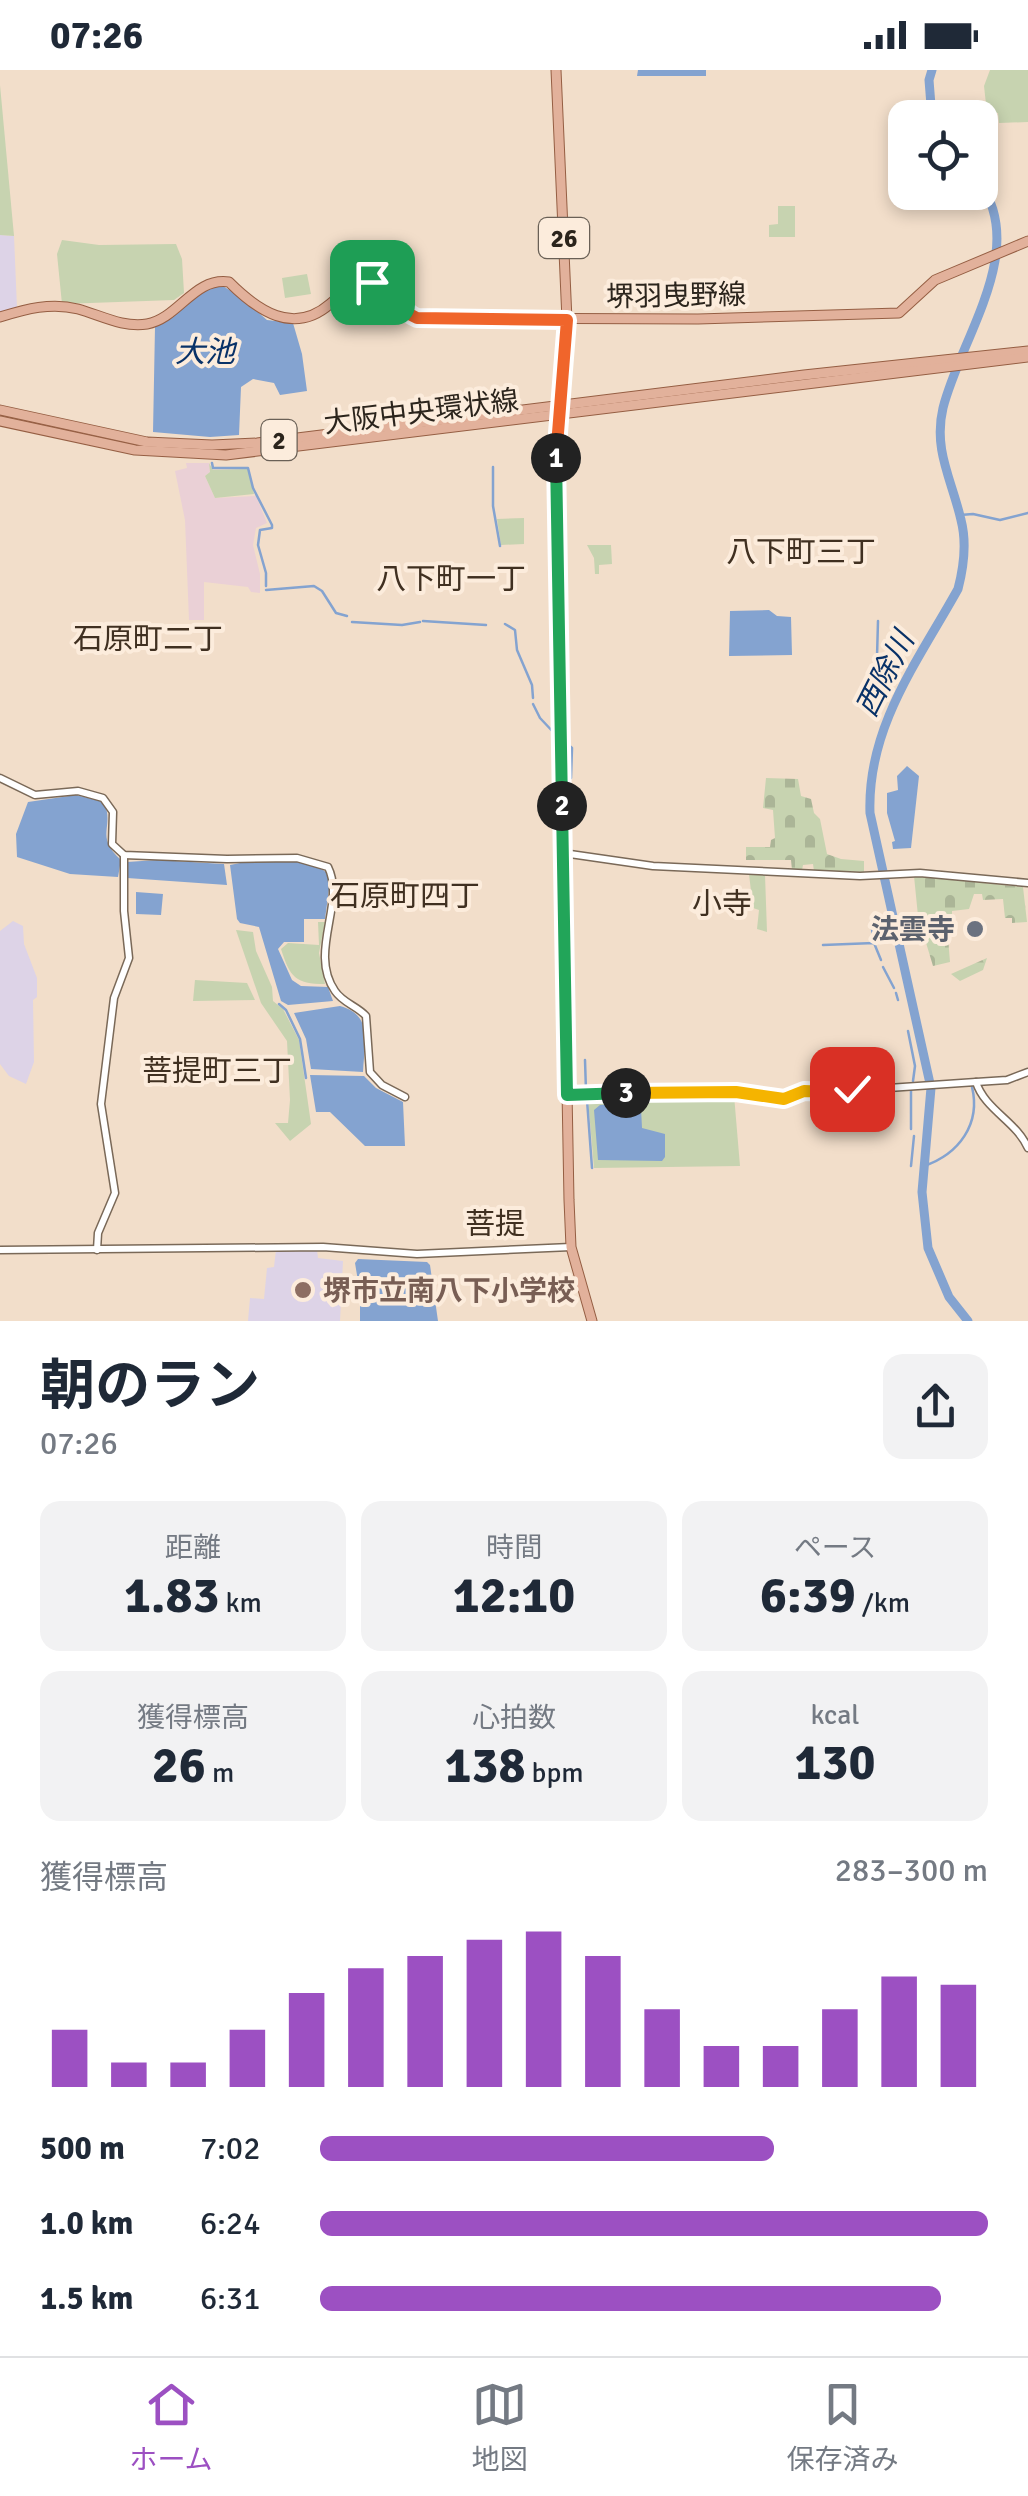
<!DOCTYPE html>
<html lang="ja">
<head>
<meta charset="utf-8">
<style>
	body { margin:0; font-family:Signika,"Noto Sans JP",sans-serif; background:#f2f2f3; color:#1f2937; height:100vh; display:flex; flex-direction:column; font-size:38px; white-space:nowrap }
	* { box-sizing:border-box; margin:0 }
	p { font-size:32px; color:#747a83 }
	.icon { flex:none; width:55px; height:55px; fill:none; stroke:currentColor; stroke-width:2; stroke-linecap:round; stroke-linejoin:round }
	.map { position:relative; height:1251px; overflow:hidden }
	.drawer { display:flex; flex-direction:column; background:#fff; flex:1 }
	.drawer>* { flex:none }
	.tools { position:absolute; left:888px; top:30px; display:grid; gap:20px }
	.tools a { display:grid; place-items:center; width:110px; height:110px; border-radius:20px; background:#fff; box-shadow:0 5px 15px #0003; font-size:50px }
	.pin { position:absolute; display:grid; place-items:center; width:85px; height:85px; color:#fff; margin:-42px; border-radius:20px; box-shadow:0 5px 15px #0006 }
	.km { position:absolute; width:50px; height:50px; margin:-25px; border-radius:50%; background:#222; color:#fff; font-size:28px; line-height:50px; text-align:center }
	.round { display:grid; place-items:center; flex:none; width:105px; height:105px; border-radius:20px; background:#f2f2f3 }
	.headline { display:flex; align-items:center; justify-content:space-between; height:170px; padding:0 40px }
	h1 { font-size:55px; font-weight:700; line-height:75px }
	.stats { display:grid; grid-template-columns:repeat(3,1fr); gap:15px; height:170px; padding:10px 40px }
	.stats div { display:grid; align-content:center; border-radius:20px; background:#f2f2f3; text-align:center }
	.stats b { font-size:50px; font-weight:700 }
	.stats small { font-size:28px; font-weight:400 }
	.stats p { font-size:28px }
	.chart { height:280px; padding:20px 40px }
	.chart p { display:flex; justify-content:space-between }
	.chart svg { width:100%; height:180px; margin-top:10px; stroke:#9c50c2; stroke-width:6 }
	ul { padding:0 40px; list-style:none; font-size:32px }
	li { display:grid; grid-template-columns:160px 120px 1fr; align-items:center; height:75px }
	li i { height:25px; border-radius:12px; background:#9c50c2 }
	.status { display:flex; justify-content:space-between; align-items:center; height:70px; padding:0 50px; background:#fff; direction:ltr }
	.status svg { height:28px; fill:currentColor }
	.menu { display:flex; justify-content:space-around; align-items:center; height:140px; border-top:2px solid #e0e1e3; background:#fff; font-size:28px; color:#747a83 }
	.menu a { display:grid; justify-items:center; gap:5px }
	.menu .current { color:#9c50c2 }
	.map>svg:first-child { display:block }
	.commercial { fill:#ead0d6 }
	.education { fill:#ddd3e7 }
	.green { fill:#c7d3b0 }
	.forest { fill:url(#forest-firs) }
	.cemetery { fill:url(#cemetery-stones) }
	.water { fill:#84a3d0 }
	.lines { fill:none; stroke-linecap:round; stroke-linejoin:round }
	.stream { stroke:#84a3d0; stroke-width:2.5 }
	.river { stroke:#84a3d0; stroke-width:9 }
	.minor-casing { stroke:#7a6958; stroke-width:9 }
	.major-casing { stroke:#955e43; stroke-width:11 }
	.minor { stroke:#fff; stroke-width:6 }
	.major { stroke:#e2b19b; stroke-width:9 }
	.split-1-casing { stroke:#fff; stroke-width:20 }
	.split-2-casing { stroke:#fff; stroke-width:20 }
	.split-3-casing { stroke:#fff; stroke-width:20 }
	.split-4-casing { stroke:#fff; stroke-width:20 }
	.split-1 { stroke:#f0652b; stroke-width:12 }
	.split-2 { stroke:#22a559; stroke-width:12 }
	.split-3 { stroke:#22a559; stroke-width:12 }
	.split-4 { stroke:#f5b400; stroke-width:12 }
	.worship-dot { fill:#6b7280; stroke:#fcecdc; stroke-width:4 }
	.education-dot { fill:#8d6e63; stroke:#fcecdc; stroke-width:4 }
	.labels { text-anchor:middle; stroke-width:8; stroke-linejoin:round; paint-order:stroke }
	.shield { fill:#fcecdc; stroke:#6a6056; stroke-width:2.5 }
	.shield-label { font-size:25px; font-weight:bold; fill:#2b241c }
	.street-label { font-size:28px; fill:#2b241c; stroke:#fcecdc }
	.worship-label { font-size:28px; font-weight:bold; fill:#5b616d; stroke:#fcecdc; text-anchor:end }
	.education-label { font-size:28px; font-weight:bold; fill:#785e54; stroke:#fcecdc; text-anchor:start }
	.water-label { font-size:30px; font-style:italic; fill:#093268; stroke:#fcecdc }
	.neighbourhood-label { font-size:30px; fill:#403021; stroke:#fcecdc }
</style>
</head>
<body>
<div class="status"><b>07:26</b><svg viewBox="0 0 49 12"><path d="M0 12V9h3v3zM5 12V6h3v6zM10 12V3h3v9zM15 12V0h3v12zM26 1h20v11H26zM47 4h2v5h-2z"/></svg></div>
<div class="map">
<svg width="1028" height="1251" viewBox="0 0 1028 1251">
	<defs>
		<pattern id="forest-firs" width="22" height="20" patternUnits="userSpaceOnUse" patternTransform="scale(2.5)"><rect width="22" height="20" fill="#c7d3b0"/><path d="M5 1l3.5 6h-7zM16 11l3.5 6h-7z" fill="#abb597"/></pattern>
		<pattern id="cemetery-stones" width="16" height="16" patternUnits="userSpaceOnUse" patternTransform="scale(2.5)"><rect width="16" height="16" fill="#c7d3b0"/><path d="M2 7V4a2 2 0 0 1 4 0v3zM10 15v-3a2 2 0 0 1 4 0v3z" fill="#abb597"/></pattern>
	</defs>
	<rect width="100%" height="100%" fill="#f2deca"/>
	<polygon class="commercial" points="186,393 209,393 210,402 205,406 215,428 256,426 267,453 256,458 253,475 260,504 260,523 251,522 248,517 204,512 204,550 189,550 185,450 175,401 187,398"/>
	<g class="education">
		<polygon points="0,165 14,166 17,238 0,244"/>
		<polygon points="13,851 23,856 24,874 37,908 37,927 33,930 34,992 26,1014 9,1006 0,994 0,861"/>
		<polygon points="276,1180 317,1180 318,1188 343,1191 340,1251 248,1251 250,1228 264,1229 267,1198 274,1197"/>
	</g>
	<g class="green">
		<polygon points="990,0 1028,0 1028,52 999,53 998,43 987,43 984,16"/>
		<polygon points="0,15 14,166 0,165"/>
		<polygon points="778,136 795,136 795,167 769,167 769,155 778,154"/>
		<polygon points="62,170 99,175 176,174 182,189 184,223 174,230 62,234 57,184"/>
		<polygon points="307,204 311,224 285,228 282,208"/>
		<polygon points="209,393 213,400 248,399 254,424 215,428 205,406 210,402"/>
		<polygon points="524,448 524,474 501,475 497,449"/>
		<polygon points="587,475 611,475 612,494 599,495 599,504 595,504 594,488"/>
		<polygon points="749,804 765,805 767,862 757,859 759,840 753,838"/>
		<path d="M 318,852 L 325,852 L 319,883 L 325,914 C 295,914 290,907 281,879 L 288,873 L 319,875 Z"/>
		<polygon points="236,860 253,862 256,881 272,917 273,931 283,939 299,970 311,1054 290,1071 275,1053 288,1053 290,1030 287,971 261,933"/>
		<polygon points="195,910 247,913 255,930 193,931"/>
		<polygon points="623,1025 685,1028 734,1025 740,1096 594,1098 588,1029"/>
	</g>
	<polygon class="forest" points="987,888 983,900 960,911 951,904"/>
	<g class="cemetery">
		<polygon points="766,708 798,709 801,726 811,729 814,743 820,749 827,784 841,789 864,791 864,802 814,801 813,794 803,795 802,800 792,800 791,790 746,790 746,777 770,777 771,770 775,768 773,740 763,738"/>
		<polygon points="914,806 1023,817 1027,852 1012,853 1012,848 1005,848 1003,829 983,830 982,824 974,824 969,839 952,841 952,853 947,855 950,892 933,896 918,846"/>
	</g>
	<g class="water">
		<polygon points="638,0 706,0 706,6 637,6"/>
		<polygon points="221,215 238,225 267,250 293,253 302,284 307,321 280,325 274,313 253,309 241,317 239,365 210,367 153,362 155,257 208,218"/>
		<polygon points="769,540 777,546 791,547 792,585 729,586 730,541"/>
		<polygon points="907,696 919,706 911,778 893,779 892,772 895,771 887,743 887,723 898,720 897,706"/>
		<path d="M 76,725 L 104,732 C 115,758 94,765 121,790 L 118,807 L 70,804 L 17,787 L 16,764 L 28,732 Z"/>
		<polygon points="157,790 224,794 227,815 127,808 127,792"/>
		<path d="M 240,793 C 265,793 307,785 327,803 L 330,812 L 325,849 L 304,849 L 304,872 L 284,872 L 278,879 L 292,910 L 301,916 L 328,917 L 333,931 L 288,935 L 281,931 L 259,857 L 240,853 L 237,849 L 230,795 Z"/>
		<polygon points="136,822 163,824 161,845 136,844"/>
		<path d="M 340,936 C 374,945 364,975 363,1002 L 311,999 L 306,969 L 294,943 Z"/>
		<polygon points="310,1005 364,1006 376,1018 403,1032 405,1076 365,1076 330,1042 316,1042"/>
		<polygon points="617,1034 641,1038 642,1058 665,1064 665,1087 662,1091 598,1090 594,1040 600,1035"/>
		<polygon points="358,1189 427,1192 430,1195 438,1251 360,1251 360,1223 355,1193"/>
	</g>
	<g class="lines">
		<g class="stream">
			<polyline points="212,393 213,398 248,398 253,418 272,455 272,458 260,460 258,475 266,503 266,516"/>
			<polyline points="493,397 493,436 500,476"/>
			<polyline points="960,445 973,444 1000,450 1028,443"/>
			<polyline points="266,520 314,516 322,521 336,543 347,546"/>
			<polyline points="423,551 486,555"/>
			<polyline points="878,551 877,587 900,588 902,593"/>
			<polyline points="352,552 402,555 420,552"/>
			<polyline points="505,554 515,560 517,580 532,615 533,628"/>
			<polyline points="533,634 540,648 556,665"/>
			<polyline points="564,671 572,678 571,708"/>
			<polyline points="871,852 873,866"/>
			<polyline points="823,875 874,873 881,890"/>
			<polyline points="883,897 894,918"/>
			<polyline points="896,923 898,930"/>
			<polyline points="279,934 286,940 300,969 306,1008"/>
			<polyline points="908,961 915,996 913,1011"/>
			<polyline points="585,990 586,1021"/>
			<polyline points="587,1030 592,1098"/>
			<polyline points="911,1059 911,1020"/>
			<polyline points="911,1096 914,1066"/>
			<path d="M 924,1096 C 959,1084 981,1054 972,1017"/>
		</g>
		<g class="river">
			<polyline points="932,48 929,10 932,0"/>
			<path d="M 968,1251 L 949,1227 L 928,1178 L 922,1122 L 931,1018 L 870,743 C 867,657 918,591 958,519 C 964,496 967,473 961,450 C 952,410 933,380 943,338 C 961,267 1028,181 980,113"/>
		</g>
		<defs>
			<g id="minor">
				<path d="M 0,708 L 35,725 L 78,721 L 103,728 L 113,742 L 112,774 L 124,785 L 227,789 L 297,788 L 328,797 C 346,833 308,882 335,921 C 343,933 357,936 366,946 L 370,1002 L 382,1015 L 405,1027"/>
				<polyline points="563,783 653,796 860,806 920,803 1028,813"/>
				<polyline points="976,1012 1007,1010 1028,1002"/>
				<path d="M 567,1025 L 736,1022 L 783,1029 L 804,1021 L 830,1022 L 976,1012 C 985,1040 1016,1051 1028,1078"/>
				<polyline points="0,1180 323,1177 417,1184 571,1177"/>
				<polyline points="97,1180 98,1163 115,1123 101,1034 114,928 129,888 124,841 124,785"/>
			</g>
			<g id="major">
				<polyline points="556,0 567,250 556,420 569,1130 571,1177 592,1251"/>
				<path d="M 0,247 C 26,239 51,232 78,239 C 100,245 123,258 147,254 C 179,248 194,207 229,212 C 257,240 293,266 330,234 C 342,224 352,211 369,212 C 393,213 397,240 417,248 L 698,249 L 899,243 L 935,210 L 1028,171"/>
				<polyline points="0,340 147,372 212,375 257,373 804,305 1028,281"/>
				<polyline points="0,351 135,380 226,385 1028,287"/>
			</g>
		</defs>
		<use href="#minor" class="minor-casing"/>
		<use href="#major" class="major-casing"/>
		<use href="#minor" class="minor"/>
		<use href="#major" class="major"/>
	</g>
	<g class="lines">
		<defs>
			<path id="split-1" d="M 372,212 C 393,218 397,240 417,248 L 567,250 L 556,388"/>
			<polyline id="split-2" points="556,388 562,736"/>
			<polyline id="split-3" points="562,736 567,1025 626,1023"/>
			<polyline id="split-4" points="626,1023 736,1022 784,1029 804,1021 830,1022 852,1019"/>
		</defs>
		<use href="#split-1" class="split-1-casing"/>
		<use href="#split-2" class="split-2-casing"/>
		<use href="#split-3" class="split-3-casing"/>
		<use href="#split-4" class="split-4-casing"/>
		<use href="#split-1" class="split-1"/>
		<use href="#split-2" class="split-2"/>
		<use href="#split-3" class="split-3"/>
		<use href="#split-4" class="split-4"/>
	</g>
	<circle class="worship-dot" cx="975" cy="859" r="10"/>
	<circle class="education-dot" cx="303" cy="1220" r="10"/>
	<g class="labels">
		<g class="shield">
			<rect x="539" y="148" width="50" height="40" rx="8"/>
			<rect x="261.5" y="350" width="35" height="40" rx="8"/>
		</g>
		<g class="shield-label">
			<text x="564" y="177">26</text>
			<text x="279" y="379">2</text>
		</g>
		<g class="street-label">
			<text transform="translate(676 225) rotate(-1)" y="10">堺羽曳野線</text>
			<text transform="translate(421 341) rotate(-7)" y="10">大阪中央環状線</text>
		</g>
		<g class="worship-label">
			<text x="955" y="869">法雲寺</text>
		</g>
		<g class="education-label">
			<text x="323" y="1230">堺市立南八下小学校</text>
		</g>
		<g class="water-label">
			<text x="205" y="292">大池</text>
			<text transform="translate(885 604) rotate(-63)" y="10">西除川</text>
		</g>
		<g class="neighbourhood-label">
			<text x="801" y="492">八下町三丁</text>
			<text x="451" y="519">八下町一丁</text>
			<text x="148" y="579">石原町二丁</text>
			<text x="405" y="836">石原町四丁</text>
			<text x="722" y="844">小寺</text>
			<text x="217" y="1011">菩提町三丁</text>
			<text x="495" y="1164">菩提</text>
		</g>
	</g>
</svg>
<div class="tools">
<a><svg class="icon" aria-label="locate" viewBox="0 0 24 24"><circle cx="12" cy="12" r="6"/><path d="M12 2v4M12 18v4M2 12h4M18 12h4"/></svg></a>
</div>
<div class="pin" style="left:372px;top:212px;background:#1e9e55"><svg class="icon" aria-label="arrive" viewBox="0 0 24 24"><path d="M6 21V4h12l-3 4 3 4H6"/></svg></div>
<div class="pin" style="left:852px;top:1019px;background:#d93025"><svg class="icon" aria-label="check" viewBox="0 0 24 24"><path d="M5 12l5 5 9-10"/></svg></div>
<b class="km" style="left:556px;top:388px">1</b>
<b class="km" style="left:562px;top:736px">2</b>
<b class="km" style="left:626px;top:1023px">3</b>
</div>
<section class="drawer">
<div class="headline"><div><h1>朝のラン</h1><p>07:26</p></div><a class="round"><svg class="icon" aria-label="share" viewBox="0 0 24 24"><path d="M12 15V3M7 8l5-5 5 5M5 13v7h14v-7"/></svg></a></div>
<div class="stats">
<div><p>距離</p><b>1.83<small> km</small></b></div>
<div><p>時間</p><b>12:10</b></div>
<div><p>ペース</p><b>6:39<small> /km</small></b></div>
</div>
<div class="stats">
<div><p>獲得標高</p><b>26<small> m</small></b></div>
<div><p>心拍数</p><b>138<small> bpm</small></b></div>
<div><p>kcal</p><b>130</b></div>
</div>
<div class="chart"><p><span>獲得標高</span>283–300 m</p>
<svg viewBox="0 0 160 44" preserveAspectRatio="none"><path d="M5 44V30M15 44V38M25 44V38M35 44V30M45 44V21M55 44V15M65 44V12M75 44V8M85 44V6M95 44V12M105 44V25M115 44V34M125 44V34M135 44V25M145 44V17M155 44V19"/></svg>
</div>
<ul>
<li><b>500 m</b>7:02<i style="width:68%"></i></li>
<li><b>1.0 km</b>6:24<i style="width:100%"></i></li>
<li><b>1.5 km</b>6:31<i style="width:93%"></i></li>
</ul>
</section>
<nav class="menu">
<a class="current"><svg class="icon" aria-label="home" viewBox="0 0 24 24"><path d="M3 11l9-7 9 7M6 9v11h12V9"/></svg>ホーム</a>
<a><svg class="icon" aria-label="map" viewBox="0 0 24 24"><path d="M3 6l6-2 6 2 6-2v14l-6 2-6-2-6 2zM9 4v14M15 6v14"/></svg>地図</a>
<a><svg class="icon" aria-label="saved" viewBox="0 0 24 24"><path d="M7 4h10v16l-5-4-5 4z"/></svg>保存済み</a>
</nav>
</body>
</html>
